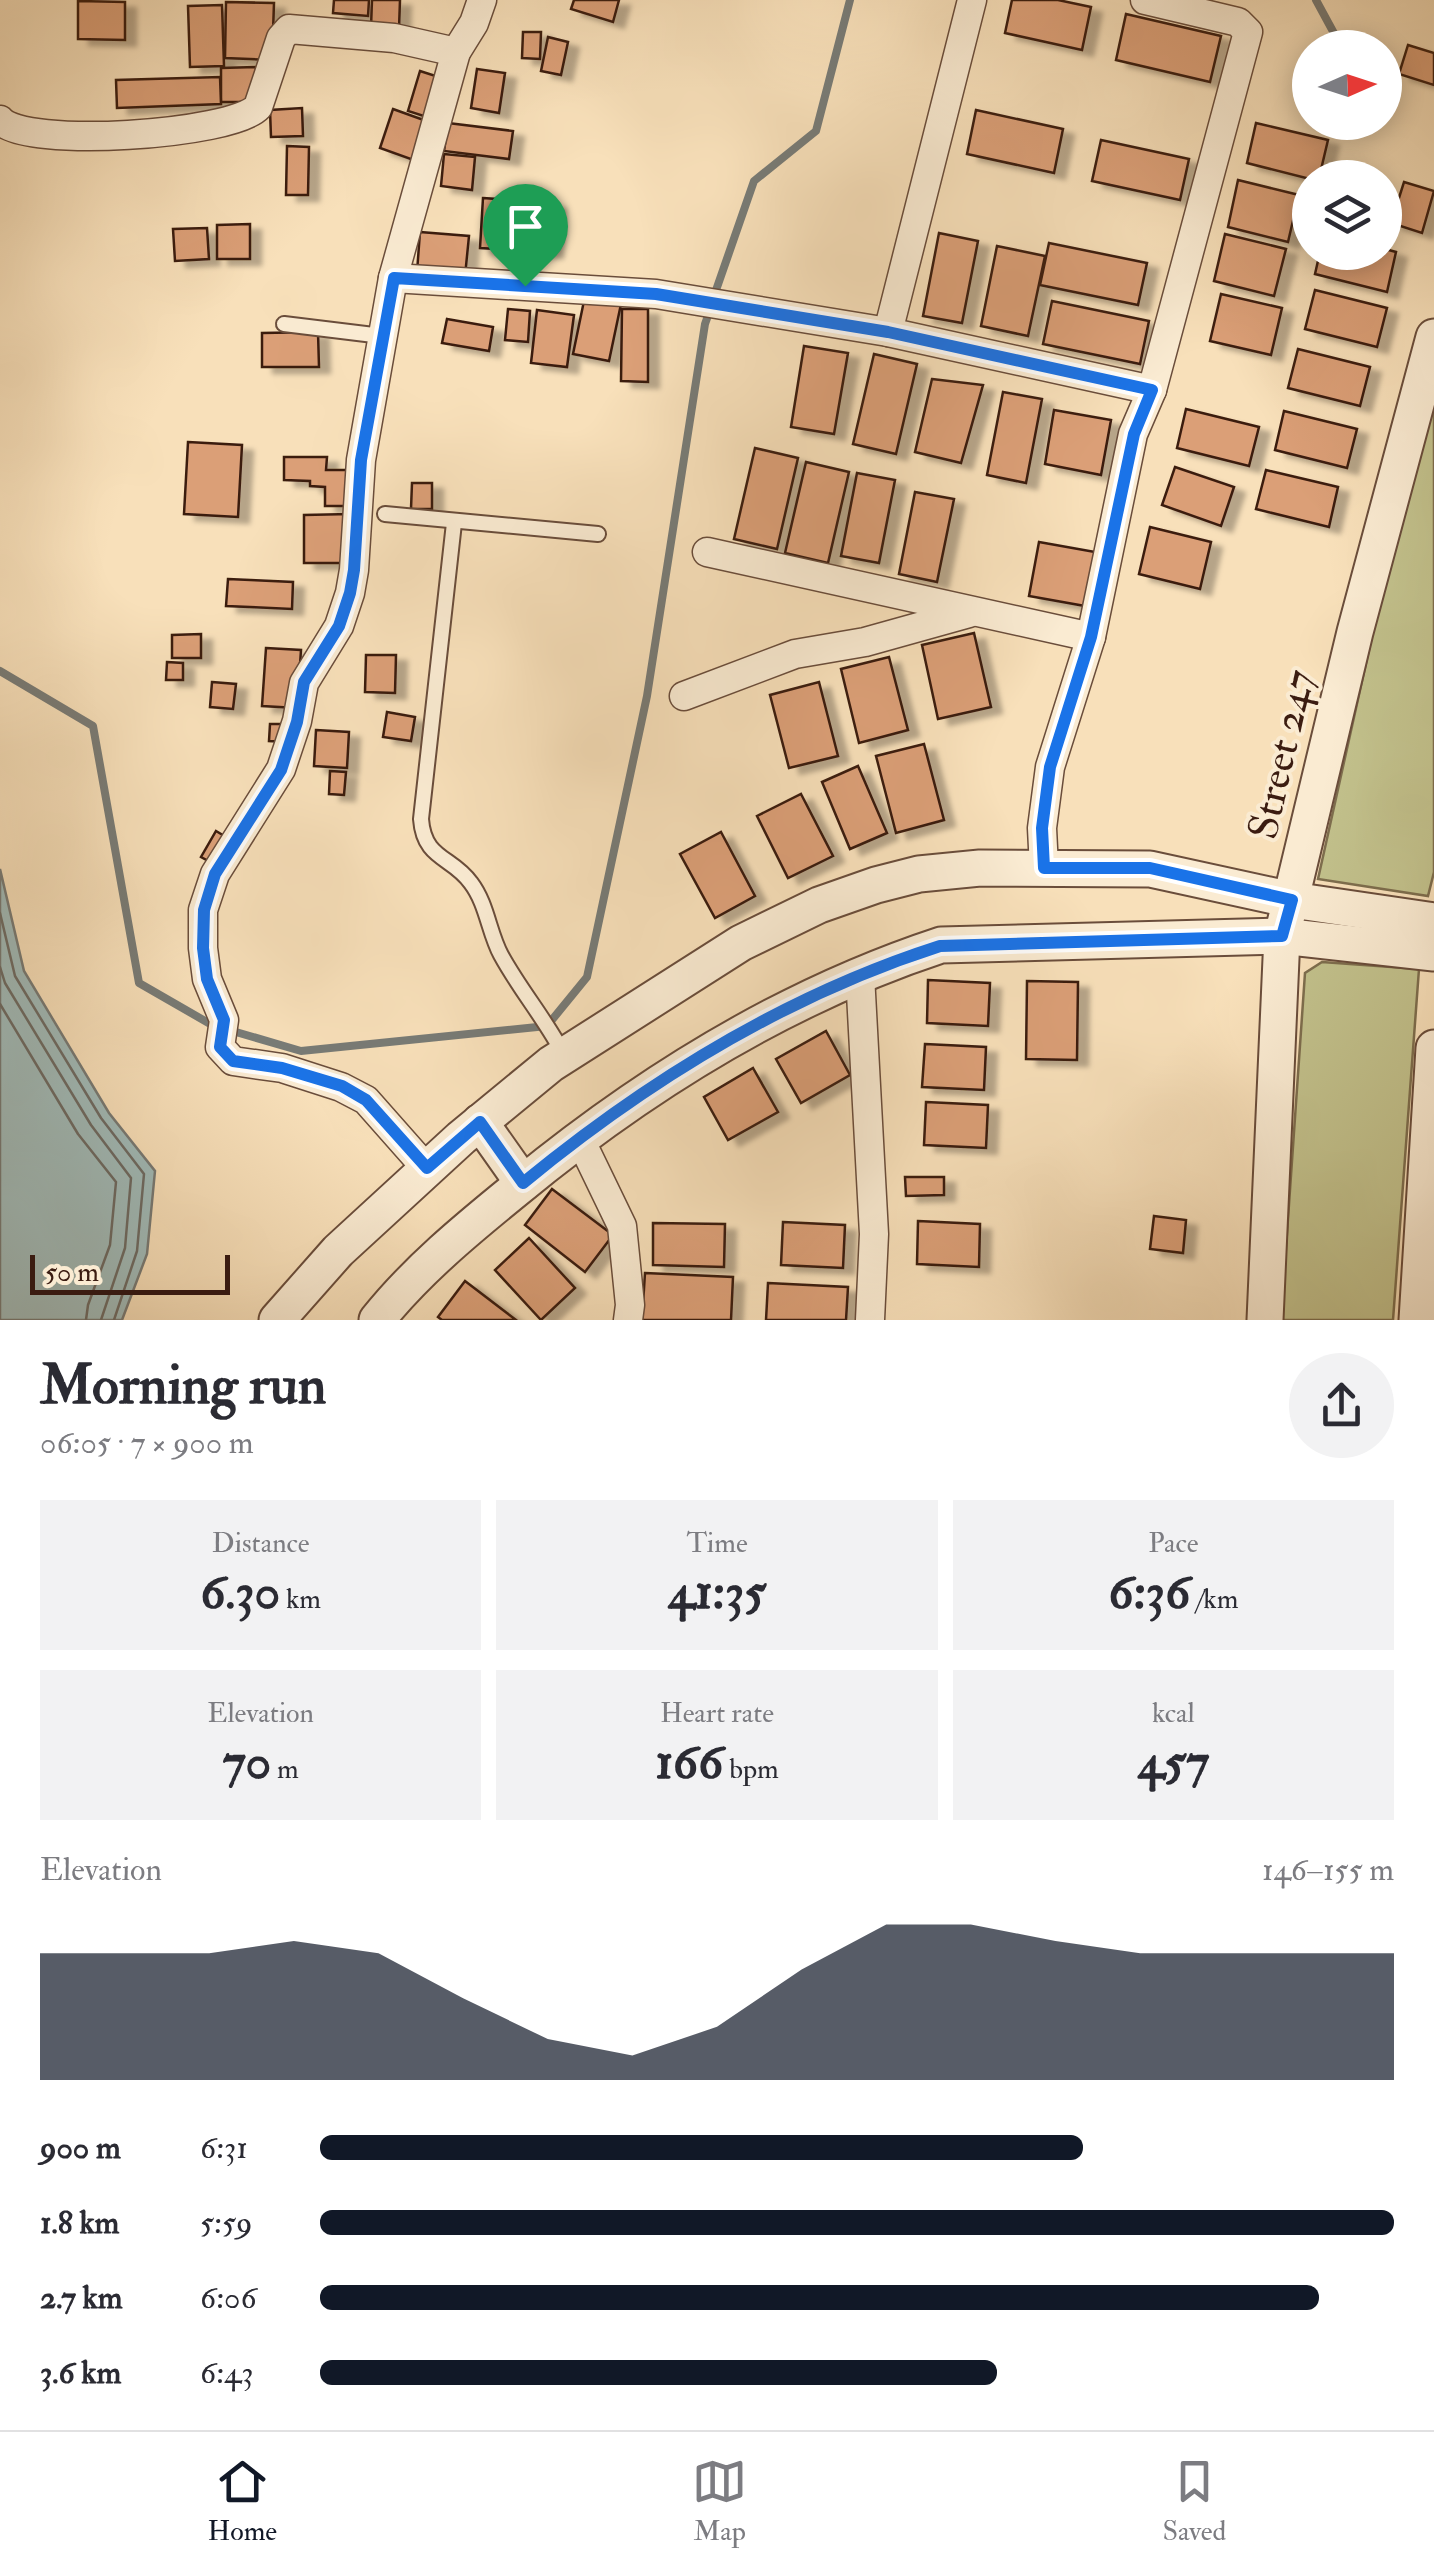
<!DOCTYPE html>
<html lang="en">
<head>
<meta charset="utf-8">
<style>
	body { margin:0; font-family:"IM FELL Double Pica",serif; background:#f2f2f3; color:#2b2b33; height:100vh; display:flex; flex-direction:column; font-size:38px; white-space:nowrap }
	* { box-sizing:border-box; margin:0 }
	p { font-size:32px; color:#7c7c81 }
	.icon { flex:none; width:55px; height:55px; fill:none; stroke:currentColor; stroke-width:2; stroke-linecap:round; stroke-linejoin:round }
	.map { position:relative; height:1320px; overflow:hidden }
	.panel { display:flex; flex-direction:column; background:#fff; flex:1 }
	.panel>* { flex:none }
	.needle { width:65px; rotate:87deg }
	.controls { position:absolute; left:1292px; top:30px; display:grid; gap:20px }
	.controls a { display:grid; place-items:center; width:110px; height:110px; border-radius:50%; background:#fff; box-shadow:0 5px 25px #0003; font-size:50px }
	.scale { position:absolute; left:30px; bottom:25px; width:200px; box-sizing:border-box; padding-left:10px; border:5px solid #3b1c11; border-top:0; font-size:28px; line-height:35px; white-space:nowrap; color:#3b1c11; -webkit-text-stroke:8px #faebd2; paint-order:stroke }
	.pin { position:absolute; display:grid; place-items:center; width:85px; height:85px; color:#fff; margin:-102px -42px; border-radius:50% 50% 50% 0; rotate:-45deg; box-shadow:0 0 10px #0007 }
	.pin .icon { rotate:45deg }
	.round { display:grid; place-items:center; flex:none; width:105px; height:105px; border-radius:52px; background:#f2f2f3 }
	.head { display:flex; align-items:center; justify-content:space-between; height:170px; padding:0 40px }
	h1 { font-size:55px; font-weight:800; line-height:75px }
	.metrics { display:grid; grid-template-columns:repeat(3,1fr); gap:15px; height:170px; padding:10px 40px }
	.metrics div { display:grid; align-content:center; border-radius:0px; background:#f2f2f3; text-align:center }
	.metrics b { font-size:50px; font-weight:800 }
	.metrics small { font-size:28px; font-weight:400 }
	.metrics p { font-size:28px }
	.chart { height:280px; padding:20px 40px }
	.chart p { display:flex; justify-content:space-between }
	.chart svg { width:100%; height:180px; margin-top:10px; fill:#111827; opacity:.7 }
	ul { padding:0 40px; list-style:none; font-size:32px }
	li { display:grid; grid-template-columns:160px 120px 1fr; align-items:center; height:75px }
	li i { height:25px; border-radius:12px; background:#111827 }
	.tabs { display:flex; justify-content:space-around; align-items:center; height:140px; border-top:2px solid #e1e1e2; background:#fff; font-size:28px; color:#7c7c81 }
	.tabs a { display:grid; justify-items:center; gap:5px }
	.tabs .selected { color:#111827 }
	.map>svg:first-child { display:block }
	.green { fill:#c2c18c; stroke:#7e6e4e; stroke-width:2.5 }
	.water { fill:#a1bbb9; stroke:#787b76; stroke-width:2.5 }
	.lines { fill:none; stroke-linecap:round; stroke-linejoin:round }
	.shore { stroke:#6e6c65; stroke-width:2.5 }
	.stream { stroke:#787b76; stroke-width:8 }
	.building { fill:#db9f77; stroke:#3b1c11; stroke-width:2.5; filter:url(#shadow) }
	.service-casing { stroke:#6a4d3b; stroke-width:18 }
	.minor-casing { stroke:#6a4d3b; stroke-width:31 }
	.tertiary-casing { stroke:#6a4d3b; stroke-width:39 }
	.service { stroke:#faebd2; stroke-width:14 }
	.minor { stroke:#faebd2; stroke-width:28 }
	.tertiary { stroke:#faebd2; stroke-width:35 }
	.route-casing { stroke:#fff; stroke-width:20 }
	.route { stroke:#1a73e8; stroke-width:12 }
	.labels { text-anchor:middle; stroke-width:8; stroke-linejoin:round; paint-order:stroke }
	.street-label { font-size:42px; fill:#3b1c11; stroke:#faebd2 }
</style>
</head>
<body>
<div class="map">
<svg width="1434" height="1320" viewBox="0 0 1434 1320">
	<defs>
		<filter id="shadow"><feDropShadow dx="11" dy="6" stdDeviation="2.5" flood-color="#0004"/></filter>
	</defs>
	<rect width="100%" height="100%" fill="#f8e0ba"/>
	<filter id="stains"><feTurbulence type="fractalNoise" baseFrequency=".002" numOctaves="4"/><feColorMatrix values="0 0 0 0 .2 0 0 0 0 .09 0 0 0 0 .02 0 0 0 .5 -.17"/></filter>
	<radialGradient id="worn" r=".72"><stop offset=".6" stop-color="#630" stop-opacity="0"/><stop offset="1" stop-color="#630" stop-opacity=".3"/></radialGradient>
	<g class="green">
		<polygon points="1434,387 1434,872 1428,896 1318,879 1399,515"/>
		<polygon points="1322,962 1419,969 1393,1320 1281,1320 1305,973"/>
	</g>
	<polygon class="water" points="0,869 24,971 109,1113 155,1171 147,1254 122,1320 0,1320"/>
	<g class="lines">
		<g class="shore">
			<polyline points="0,913 15,976 101,1118 144,1174 137,1251 114,1320"/>
			<polyline points="0,967 5,983 91,1125 131,1178 125,1248 101,1320"/>
			<polyline points="0,1004 78,1134 116,1182 110,1245 88,1305 86,1320"/>
		</g>
		<g class="stream">
			<polyline points="1316,0 1342,48"/>
			<polyline points="714,296 754,181 816,131 850,0"/>
			<polyline points="0,671 93,726 139,983 212,1025 301,1051 547,1026 587,977 647,696 705,324 710,310"/>
		</g>
	</g>
	<g class="building">
		<polygon points="334,0 369,0 368,16 333,13"/>
		<polygon points="372,0 400,0 399,28 371,27"/>
		<polygon points="574,0 619,0 613,22 571,9"/>
		<polygon points="1012,0 1058,0 1091,7 1082,50 1005,33"/>
		<polygon points="78,1 125,2 125,40 78,39"/>
		<polygon points="226,2 274,3 272,60 225,58"/>
		<polygon points="222,5 224,66 190,67 188,6"/>
		<polygon points="1126,14 1221,36 1210,82 1116,60"/>
		<polygon points="523,32 541,32 540,59 522,58"/>
		<polygon points="548,37 568,42 561,75 541,71"/>
		<polygon points="1408,45 1434,53 1434,85 1399,74"/>
		<polygon points="256,67 256,102 221,102 221,68"/>
		<polygon points="477,69 505,73 499,113 471,108"/>
		<polygon points="420,71 445,79 433,119 408,111"/>
		<polygon points="220,77 221,104 117,108 116,80"/>
		<polygon points="302,108 303,136 271,137 270,110"/>
		<polygon points="393,109 432,123 419,162 380,148"/>
		<polygon points="976,110 1063,129 1054,173 967,154"/>
		<polygon points="448,123 513,131 509,159 444,151"/>
		<polygon points="1256,123 1328,140 1319,178 1310,179 1247,163"/>
		<polygon points="1101,140 1189,159 1180,200 1092,181"/>
		<polygon points="287,146 309,147 308,195 286,195"/>
		<polygon points="444,154 475,157 472,190 441,186"/>
		<polygon points="1238,180 1299,195 1288,242 1228,227"/>
		<polygon points="1404,182 1434,191 1422,233 1391,223"/>
		<polygon points="483,198 555,203 552,252 480,248"/>
		<polygon points="250,224 250,259 217,259 217,225"/>
		<polygon points="207,228 209,259 175,261 173,229"/>
		<polygon points="420,232 469,236 465,276 417,272"/>
		<polygon points="939,233 978,241 962,323 923,316"/>
		<polygon points="1225,234 1286,249 1274,296 1214,281"/>
		<polygon points="1049,243 1147,263 1138,305 1040,285"/>
		<polygon points="997,246 1045,256 1028,336 981,326"/>
		<polygon points="1385,249 1396,252 1387,292 1315,274 1320,252 1385,252"/>
		<polygon points="1315,290 1387,308 1377,347 1305,329"/>
		<polygon points="1221,294 1282,308 1271,355 1210,341"/>
		<polygon points="585,296 621,304 609,361 573,354"/>
		<polygon points="1052,301 1149,321 1140,364 1043,344"/>
		<polygon points="508,309 530,311 528,342 505,340"/>
		<polygon points="622,309 648,309 648,382 621,381"/>
		<polygon points="537,310 574,315 567,367 531,363"/>
		<polygon points="447,319 493,327 489,351 442,343"/>
		<polygon points="318,332 319,367 262,367 262,333"/>
		<polygon points="804,346 848,353 834,434 791,427"/>
		<polygon points="1298,349 1370,367 1360,406 1288,388"/>
		<polygon points="874,354 917,364 896,454 853,444"/>
		<polygon points="932,379 983,385 961,463 915,452"/>
		<polygon points="1003,392 1042,399 1026,483 987,475"/>
		<polygon points="1186,409 1259,427 1249,466 1177,448"/>
		<polygon points="1054,410 1111,420 1101,475 1045,464"/>
		<polygon points="1284,411 1357,429 1347,468 1275,450"/>
		<polygon points="188,442 242,445 238,517 184,514"/>
		<polygon points="755,448 798,458 777,549 734,539"/>
		<polygon points="284,457 327,457 326,470 349,470 349,506 325,506 325,487 310,486 310,481 284,480"/>
		<polygon points="806,462 849,472 828,563 785,553"/>
		<polygon points="1175,467 1234,487 1221,526 1162,505"/>
		<polygon points="1266,470 1338,487 1329,527 1256,509"/>
		<polygon points="857,473 895,480 879,563 841,556"/>
		<polygon points="412,483 432,483 432,509 411,509"/>
		<polygon points="915,492 954,499 937,582 899,574"/>
		<polygon points="350,514 351,563 304,563 304,515"/>
		<polygon points="1150,527 1211,542 1200,589 1139,574"/>
		<polygon points="1039,542 1095,552 1085,606 1029,596"/>
		<polygon points="228,579 293,582 292,609 226,606"/>
		<polygon points="974,633 991,707 938,719 922,645"/>
		<polygon points="201,634 201,658 172,658 172,635"/>
		<polygon points="266,648 301,650 297,708 262,706"/>
		<polygon points="366,655 396,655 395,693 365,692"/>
		<polygon points="889,657 908,730 859,743 841,669"/>
		<polygon points="167,662 183,663 183,680 166,680"/>
		<polygon points="212,682 236,684 233,709 210,707"/>
		<polygon points="819,682 838,756 789,768 770,695"/>
		<polygon points="387,712 415,717 411,741 383,737"/>
		<polygon points="270,724 287,724 286,742 269,741"/>
		<polygon points="316,730 349,732 347,768 314,766"/>
		<polygon points="924,744 944,820 896,833 876,756"/>
		<polygon points="858,766 887,833 850,849 822,782"/>
		<polygon points="330,771 346,772 344,795 329,794"/>
		<polygon points="801,794 833,856 788,878 757,816"/>
		<polygon points="216,831 231,840 216,865 201,857"/>
		<polygon points="721,832 755,896 715,918 680,854"/>
		<polygon points="928,980 990,983 988,1026 927,1023"/>
		<polygon points="1027,981 1078,982 1077,1060 1026,1059"/>
		<polygon points="826,1031 850,1075 801,1103 776,1059"/>
		<polygon points="925,1044 986,1047 984,1090 922,1087"/>
		<polygon points="753,1068 778,1112 728,1140 704,1097"/>
		<polygon points="926,1102 988,1105 986,1148 924,1145"/>
		<polygon points="905,1177 944,1177 944,1195 906,1196"/>
		<polygon points="552,1189 613,1235 585,1272 525,1225"/>
		<polygon points="1154,1216 1186,1220 1183,1253 1150,1249"/>
		<polygon points="918,1221 980,1224 979,1267 917,1264"/>
		<polygon points="783,1222 845,1225 843,1268 781,1265"/>
		<polygon points="653,1223 725,1224 724,1267 653,1265"/>
		<polygon points="529,1238 575,1288 541,1320 495,1270"/>
		<polygon points="645,1273 733,1277 731,1320 642,1320"/>
		<polygon points="465,1281 516,1320 442,1320 438,1317"/>
		<polygon points="768,1283 848,1287 846,1320 766,1320"/>
	</g>
	<g class="lines">
		<defs>
			<g id="service">
				<polyline points="284,324 382,336"/>
				<polyline points="385,514 598,534"/>
				<path d="M 454,523 L 421,819 C 424,860 452,856 471,883 C 487,904 489,933 501,955 C 520,990 546,1020 564,1055"/>
			</g>
			<g id="minor">
				<path d="M 0,120 C 24,149 232,135 258,107 L 281,38 L 289,29 L 394,38 L 456,52"/>
				<polyline points="393,278 656,294 888,332 1152,390"/>
				<polyline points="888,332 972,0"/>
				<polyline points="707,552 1091,637"/>
				<polyline points="684,696 795,654 865,642 969,613"/>
				<polyline points="1044,868 1042,828 1050,767 1091,637 1133,434 1152,390 1248,32 1238,22 1145,0"/>
				<polyline points="860,975 874,1234 870,1320"/>
				<polyline points="579,1137 622,1226 630,1305 628,1320"/>
				<polyline points="427,1169 366,1100 341,1087 282,1068 233,1061 220,1047 224,1020 207,979 203,948 203,910 215,874 281,769 297,721 304,683 339,626 350,593 354,570 361,460 393,278 456,52 474,23 482,0"/>
			</g>
			<g id="tertiary">
				<polyline points="480,1122 523,1183"/>
				<polyline points="277,1320 338,1251 461,1138 551,1064 741,943 819,905 876,885 919,874 980,868 1150,869 1292,900 1434,921"/>
				<path d="M 377,1320 C 416,1271 467,1229 515,1190 C 642,1085 783,997 941,945 L 1282,936 L 1434,953"/>
				<polyline points="1265,1320 1282,936 1355,632 1434,337"/>
				<polyline points="1417,1320 1434,1048"/>
			</g>
		</defs>
		<use href="#service" class="service-casing"/>
		<use href="#minor" class="minor-casing"/>
		<use href="#tertiary" class="tertiary-casing"/>
		<use href="#service" class="service"/>
		<use href="#minor" class="minor"/>
		<use href="#tertiary" class="tertiary"/>
	</g>
	<g class="lines">
		<defs>
			<path id="route" d="M 394,278 L 656,294 L 888,332 L 1152,390 L 1134,434 L 1091,637 L 1050,767 L 1042,828 L 1044,868 L 1150,868 L 1292,900 L 1282,936 L 940,946 C 787,995 647,1081 523,1183 L 480,1122 L 427,1168 L 366,1100 L 342,1086 L 282,1068 L 233,1061 L 220,1047 L 224,1020 L 207,979 L 203,948 L 204,910 L 215,874 L 281,770 L 297,722 L 304,682 L 339,626 L 350,593 L 354,570 L 361,460 Z"/>
		</defs>
		<use href="#route" class="route-casing"/>
		<use href="#route" class="route"/>
	</g>
	<g class="labels">
		<g class="street-label">
			<text transform="translate(1280 754) rotate(-77)" y="15">Street 247</text>
		</g>
	</g>
	<rect width="100%" height="100%" filter="url(#stains)"/>
	<rect width="100%" height="100%" fill="url(#worn)"/>
</svg>
<div class="controls">
<a><svg class="needle" viewBox="-14 -14 28 28"><path d="M0-13l5 13h-10z" fill="#e53935"/><path d="M0 13l5-13h-10z" fill="#7c7c81"/></svg></a>
<a><svg class="icon" aria-label="layers" viewBox="0 0 24 24"><path d="M12 4l9 5-9 5-9-5zM3 14l9 5 9-5"/></svg></a>
</div>
<div class="scale">50 m</div>
<div class="pin" style="left:525px;top:286px;background:#1e9e55"><svg class="icon" aria-label="arrive" viewBox="0 0 24 24"><path d="M6 21V4h12l-3 4 3 4H6"/></svg></div>
</div>
<section class="panel">
<div class="head"><div><h1>Morning run</h1><p>06:05 · 7 × 900 m</p></div><a class="round"><svg class="icon" aria-label="share" viewBox="0 0 24 24"><path d="M12 15V3M7 8l5-5 5 5M5 13v7h14v-7"/></svg></a></div>
<div class="metrics">
<div><p>Distance</p><b>6.30<small> km</small></b></div>
<div><p>Time</p><b>41:35</b></div>
<div><p>Pace</p><b>6:36<small> /km</small></b></div>
</div>
<div class="metrics">
<div><p>Elevation</p><b>70<small> m</small></b></div>
<div><p>Heart rate</p><b>166<small> bpm</small></b></div>
<div><p>kcal</p><b>457</b></div>
</div>
<div class="chart"><p><span>Elevation</span>146–155 m</p>
<svg viewBox="0 0 160 44" preserveAspectRatio="none"><path d="M0 44V13L10 13L20 13L30 10L40 13L50 24L60 34L70 38L80 31L90 17L100 6L110 6L120 10L130 13L140 13L150 13L160 13V44z"/></svg>
</div>
<ul>
<li><b>900 m</b>6:31<i style="width:71%"></i></li>
<li><b>1.8 km</b>5:59<i style="width:100%"></i></li>
<li><b>2.7 km</b>6:06<i style="width:93%"></i></li>
<li><b>3.6 km</b>6:43<i style="width:63%"></i></li>
</ul>
</section>
<nav class="tabs">
<a class="selected"><svg class="icon" aria-label="home" viewBox="0 0 24 24"><path d="M3 11l9-7 9 7M6 9v11h12V9"/></svg>Home</a>
<a><svg class="icon" aria-label="map" viewBox="0 0 24 24"><path d="M3 6l6-2 6 2 6-2v14l-6 2-6-2-6 2zM9 4v14M15 6v14"/></svg>Map</a>
<a><svg class="icon" aria-label="saved" viewBox="0 0 24 24"><path d="M7 4h10v16l-5-4-5 4z"/></svg>Saved</a>
</nav>
</body>
</html>
